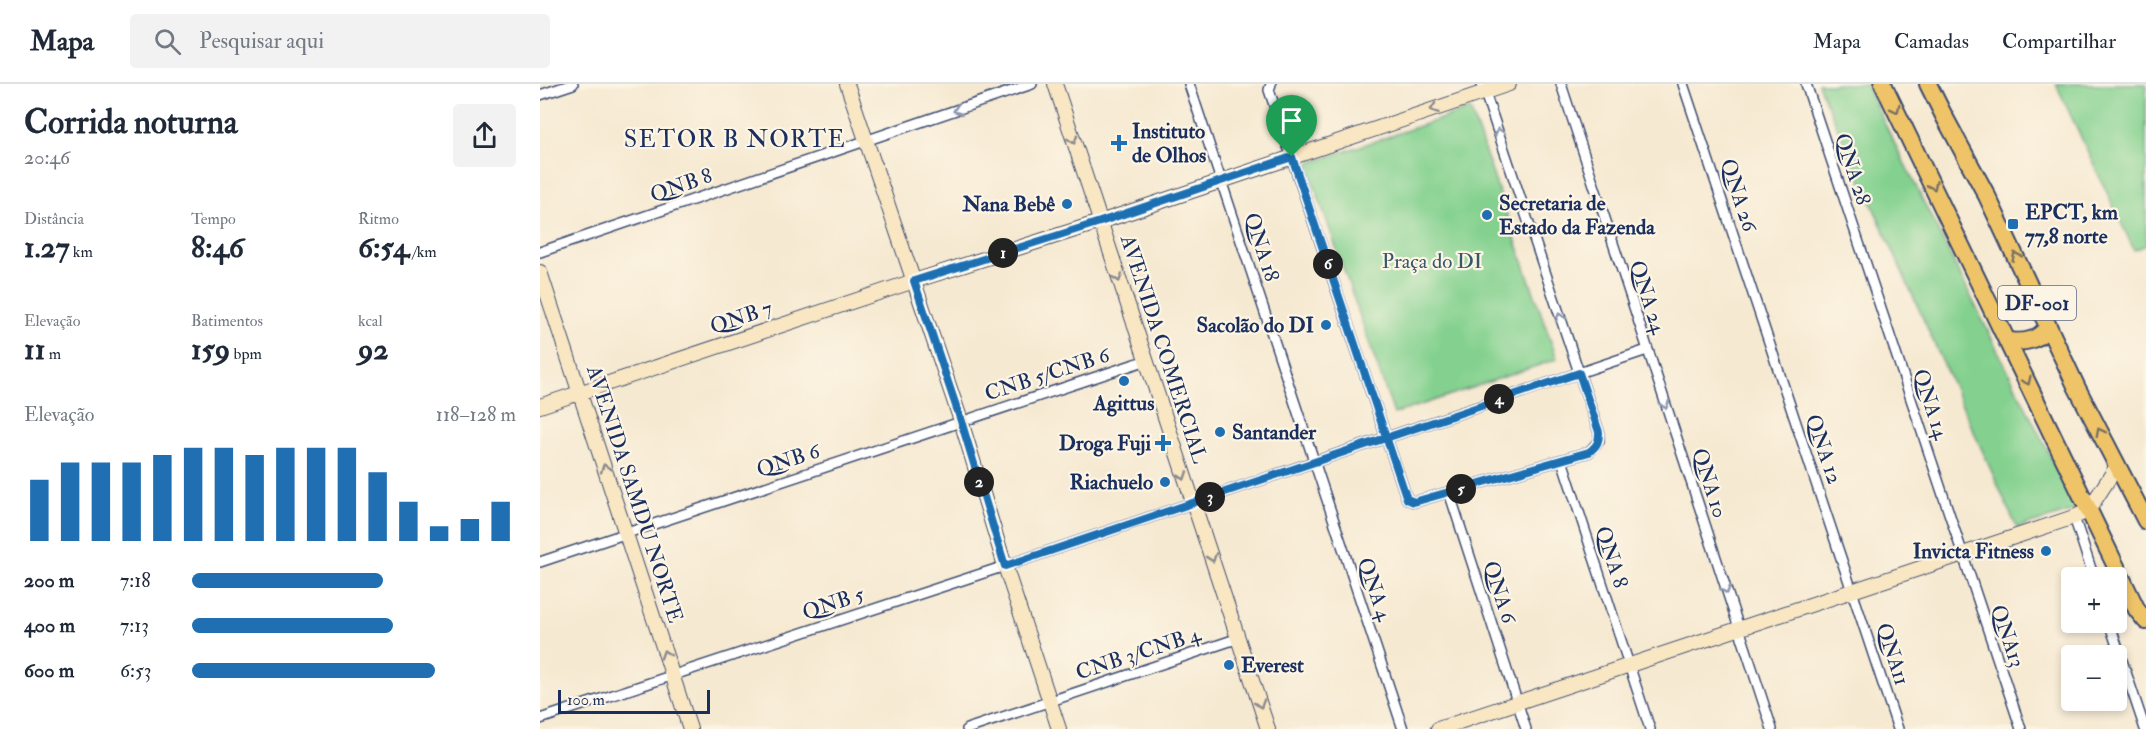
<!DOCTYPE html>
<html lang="pt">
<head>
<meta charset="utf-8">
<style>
	body { margin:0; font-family:"IM FELL Double Pica",serif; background:#f2f2f3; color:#1f2937; height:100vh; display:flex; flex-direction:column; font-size:22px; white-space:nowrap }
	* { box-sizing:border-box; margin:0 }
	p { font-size:20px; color:#747a83 }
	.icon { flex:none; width:33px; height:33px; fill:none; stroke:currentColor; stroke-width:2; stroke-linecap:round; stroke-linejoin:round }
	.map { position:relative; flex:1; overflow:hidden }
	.panel { display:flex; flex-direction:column; background:#fff; width:540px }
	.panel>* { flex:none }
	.tools { position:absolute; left:1521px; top:483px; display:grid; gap:12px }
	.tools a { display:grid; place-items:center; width:66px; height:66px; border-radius:6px; background:#fff; box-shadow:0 3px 9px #0003; font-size:30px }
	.scale { position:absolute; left:18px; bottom:15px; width:152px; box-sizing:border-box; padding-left:6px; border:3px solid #1b2f5e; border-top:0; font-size:16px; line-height:21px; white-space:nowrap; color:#1b2f5e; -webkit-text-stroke:4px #fcf5e5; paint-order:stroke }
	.pin { position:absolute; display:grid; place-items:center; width:51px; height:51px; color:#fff; margin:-62px -26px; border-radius:50% 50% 50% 0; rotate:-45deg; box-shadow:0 0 6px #0007 }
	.pin .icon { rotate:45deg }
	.km { position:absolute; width:30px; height:30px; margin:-15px; border-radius:50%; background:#222; color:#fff; font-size:16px; line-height:30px; text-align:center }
	.round { display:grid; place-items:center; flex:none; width:63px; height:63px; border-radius:6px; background:#f2f2f3 }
	.overview { display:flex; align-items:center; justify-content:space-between; height:102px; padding:0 24px }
	h1 { font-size:33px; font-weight:700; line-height:45px }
	.metrics { display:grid; grid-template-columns:repeat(3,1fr); gap:9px; height:102px; padding:6px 24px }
	.metrics div { display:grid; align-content:center }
	.metrics b { font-size:30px; font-weight:700 }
	.metrics small { font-size:16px; font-weight:400 }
	.metrics p { font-size:16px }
	.chart { height:168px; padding:12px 24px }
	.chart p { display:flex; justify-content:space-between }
	.chart svg { width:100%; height:108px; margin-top:6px; stroke:#1f6fb2; stroke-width:6 }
	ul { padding:0 24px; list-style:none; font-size:20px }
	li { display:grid; grid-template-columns:96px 72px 1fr; align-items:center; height:45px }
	li i { height:15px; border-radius:8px; background:#1f6fb2 }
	header { display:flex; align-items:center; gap:36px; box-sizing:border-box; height:84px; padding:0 30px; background:#fff; border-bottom:2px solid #e0e1e3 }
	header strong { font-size:28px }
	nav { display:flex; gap:33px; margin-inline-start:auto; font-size:21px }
	.search { width:420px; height:54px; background:#f2f2f3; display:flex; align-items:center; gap:15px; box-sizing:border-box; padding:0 21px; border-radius:6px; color:#747a83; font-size:22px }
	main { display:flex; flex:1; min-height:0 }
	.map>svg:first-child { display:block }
	.green { fill:#84d18f; stroke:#508076; stroke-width:1.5 }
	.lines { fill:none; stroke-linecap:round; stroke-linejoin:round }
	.street-casing { stroke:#3c4b6f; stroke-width:12 }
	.secondary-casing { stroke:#3c4b6f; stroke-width:16 }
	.highway-casing { stroke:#3c4b6f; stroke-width:20 }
	.street { stroke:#fff; stroke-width:9 }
	.secondary { stroke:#f9e7c3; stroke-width:14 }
	.highway { stroke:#efc469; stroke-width:16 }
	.oneway { stroke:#8a8b90 }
	.oneway2 { stroke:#7a7263 }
	.oneway3 { stroke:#8d97ae }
	.route-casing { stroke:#fff; stroke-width:12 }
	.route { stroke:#1f6fb2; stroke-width:8 }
	.poi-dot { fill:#1f6fb2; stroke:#fcf5e5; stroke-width:2 }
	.labels { text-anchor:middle; stroke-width:4.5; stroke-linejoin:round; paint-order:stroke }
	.shield { fill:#fcf5e5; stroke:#5e6a86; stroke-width:1.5 }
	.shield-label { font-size:20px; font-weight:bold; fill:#1b2f5e }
	.poi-label { font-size:21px; font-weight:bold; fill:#1b2f5e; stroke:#fcf5e5; text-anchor:start }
	.street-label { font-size:21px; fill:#1b2f5e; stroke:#fcf5e5 }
	.park-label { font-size:21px; fill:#35586a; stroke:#fcf5e5 }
	.quarter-label { font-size:24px; letter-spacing:1.5px; fill:#1b2f5e; stroke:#fcf5e5 }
</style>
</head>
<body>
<header>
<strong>Mapa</strong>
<div class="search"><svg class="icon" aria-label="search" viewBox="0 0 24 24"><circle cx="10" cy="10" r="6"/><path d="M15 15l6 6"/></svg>Pesquisar aqui</div>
<nav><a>Mapa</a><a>Camadas</a><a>Compartilhar</a></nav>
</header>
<main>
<section class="panel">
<div class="overview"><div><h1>Corrida noturna</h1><p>20:46</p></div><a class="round"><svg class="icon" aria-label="share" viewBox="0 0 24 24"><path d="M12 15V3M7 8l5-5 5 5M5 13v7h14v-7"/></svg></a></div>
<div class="metrics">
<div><p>Distância</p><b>1.27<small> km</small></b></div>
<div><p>Tempo</p><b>8:46</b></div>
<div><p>Ritmo</p><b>6:54<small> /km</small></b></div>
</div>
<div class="metrics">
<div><p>Elevação</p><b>11<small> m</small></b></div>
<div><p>Batimentos</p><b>159<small> bpm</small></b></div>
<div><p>kcal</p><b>92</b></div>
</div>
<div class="chart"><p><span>Elevação</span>118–128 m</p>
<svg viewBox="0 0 160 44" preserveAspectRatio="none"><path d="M5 44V19M15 44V12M25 44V12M35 44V12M45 44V9M55 44V6M65 44V6M75 44V9M85 44V6M95 44V6M105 44V6M115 44V16M125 44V28M135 44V38M145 44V35M155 44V28"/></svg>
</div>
<ul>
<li><b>200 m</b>7:18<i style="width:59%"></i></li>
<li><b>400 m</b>7:13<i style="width:62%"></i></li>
<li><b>600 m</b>6:53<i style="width:75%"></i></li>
</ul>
</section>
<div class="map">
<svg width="1606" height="645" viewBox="0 0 1606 645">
	<rect width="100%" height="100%" fill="#fcf5e5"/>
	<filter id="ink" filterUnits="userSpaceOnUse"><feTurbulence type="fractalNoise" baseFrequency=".0167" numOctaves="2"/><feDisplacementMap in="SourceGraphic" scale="12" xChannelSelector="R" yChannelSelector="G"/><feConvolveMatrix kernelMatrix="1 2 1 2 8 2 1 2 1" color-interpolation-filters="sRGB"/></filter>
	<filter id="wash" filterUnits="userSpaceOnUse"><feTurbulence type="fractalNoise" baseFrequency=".008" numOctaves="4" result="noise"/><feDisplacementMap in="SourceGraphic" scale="24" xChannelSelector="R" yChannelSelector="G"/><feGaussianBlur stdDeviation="1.35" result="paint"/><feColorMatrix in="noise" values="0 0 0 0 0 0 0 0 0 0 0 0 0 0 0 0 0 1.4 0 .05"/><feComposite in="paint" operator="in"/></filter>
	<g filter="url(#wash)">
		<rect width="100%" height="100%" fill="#f6e9d1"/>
		<g class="green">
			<polygon points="1278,0 1325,0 1537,426 1477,444"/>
			<polygon points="1516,0 1606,0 1606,161 1594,166"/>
			<polygon points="930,25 1017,275 854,330 767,80"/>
		</g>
	</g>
	<g filter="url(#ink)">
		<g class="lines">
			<defs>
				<g id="street">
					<polyline points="649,0 863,645"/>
					<polyline points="731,0 729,6 867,415 874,418 1049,368 1059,357 1059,348 942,0"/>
					<polyline points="1021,0 1232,645"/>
					<polyline points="1143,0 1358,645"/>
					<polyline points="1266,0 1481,645"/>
					<polyline points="0,11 33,0"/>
					<polyline points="0,168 492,0"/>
					<polyline points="1022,376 1110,645"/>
					<polyline points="909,408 986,645"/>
					<polyline points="1534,433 1554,494"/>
					<polyline points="0,478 604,277"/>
					<polyline points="1569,538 1605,645"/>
					<polyline points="0,635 465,482 1107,266"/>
					<polyline points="427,645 699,554"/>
				</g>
				<g id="secondary">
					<polyline points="307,0 421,337 465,482 519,645"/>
					<polyline points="515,0 728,645"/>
					<polyline points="0,188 150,645"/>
					<polyline points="0,322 374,197 560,138 969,0"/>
					<polyline points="898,645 1534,433 1548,427 1577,382"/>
				</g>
				<g id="highway">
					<polyline points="1343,0 1597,526 1606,537"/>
					<polyline points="1388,0 1405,34 1447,112 1537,304 1606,437"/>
					<path d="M 1468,257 C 1485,259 1497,257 1508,243"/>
				</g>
			</defs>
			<use href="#street" class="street-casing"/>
			<use href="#secondary" class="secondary-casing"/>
			<use href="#highway" class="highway-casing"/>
			<use href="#street" class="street"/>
			<use href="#secondary" class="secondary"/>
			<use href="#highway" class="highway"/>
		</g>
		<defs><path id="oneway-chevron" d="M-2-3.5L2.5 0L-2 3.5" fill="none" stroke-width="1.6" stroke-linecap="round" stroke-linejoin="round" transform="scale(1.5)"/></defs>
		<g class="oneway">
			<use href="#oneway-chevron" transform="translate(894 25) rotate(161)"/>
			<use href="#oneway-chevron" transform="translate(533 56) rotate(72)"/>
			<use href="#oneway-chevron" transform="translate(578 194) rotate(72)"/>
			<use href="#oneway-chevron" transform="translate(65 384) rotate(-108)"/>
			<use href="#oneway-chevron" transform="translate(643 392) rotate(71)"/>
			<use href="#oneway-chevron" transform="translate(672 474) rotate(71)"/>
			<use href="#oneway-chevron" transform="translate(125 570) rotate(-108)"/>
			<use href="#oneway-chevron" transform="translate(720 620) rotate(73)"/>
		</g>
		<g class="oneway2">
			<use href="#oneway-chevron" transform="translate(1356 25) rotate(63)"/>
			<use href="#oneway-chevron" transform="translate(1393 102) rotate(65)"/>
			<use href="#oneway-chevron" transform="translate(1476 172) rotate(-115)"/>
			<use href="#oneway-chevron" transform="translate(1487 297) rotate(65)"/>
			<use href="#oneway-chevron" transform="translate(1560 348) rotate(-117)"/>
		</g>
		<g class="oneway3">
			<use href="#oneway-chevron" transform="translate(417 26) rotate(161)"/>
			<use href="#oneway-chevron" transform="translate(959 48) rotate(-108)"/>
			<use href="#oneway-chevron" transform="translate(1020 233) rotate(-108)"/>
			<use href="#oneway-chevron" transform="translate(1125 321) rotate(72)"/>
			<use href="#oneway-chevron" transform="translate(1186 506) rotate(72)"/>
		</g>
	</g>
	<g class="lines" filter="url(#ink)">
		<defs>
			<path id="route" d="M 752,73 L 560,138 L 374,197 L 421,337 L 465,482 L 1039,289 L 1059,348 C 1059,358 1057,362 1049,368 L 874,418 L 867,415 L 752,73"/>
		</defs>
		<use href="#route" class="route-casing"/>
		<use href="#route" class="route"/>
	</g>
	<g class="poi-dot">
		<path d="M576 50h6v6h6v6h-6v6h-6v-6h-6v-6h6z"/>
		<circle cx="527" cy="120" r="6"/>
		<circle cx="947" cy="131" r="6"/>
		<rect x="1467" y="134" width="12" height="12" rx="3"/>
		<circle cx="786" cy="241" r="6"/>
		<circle cx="584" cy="297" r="6"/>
		<circle cx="680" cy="348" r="6"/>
		<path d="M620 350h6v6h6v6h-6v6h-6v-6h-6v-6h6z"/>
		<circle cx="625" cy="398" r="6"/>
		<circle cx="1506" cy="467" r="6"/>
		<circle cx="689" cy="581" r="6"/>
	</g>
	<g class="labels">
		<rect class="shield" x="1458" y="202" width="78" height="34" rx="4.5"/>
		<g class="shield-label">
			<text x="1497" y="226">DF-001</text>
		</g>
		<g class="poi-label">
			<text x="592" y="54">Instituto<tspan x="592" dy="24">de Olhos</tspan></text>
			<text x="959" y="126">Secretaria de<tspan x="959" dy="24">Estado da Fazenda</tspan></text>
			<text x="515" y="127" text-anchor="end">Nana Bebê</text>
			<text x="1485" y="135">EPCT, km<tspan x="1485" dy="24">77,8 norte</tspan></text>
			<text x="774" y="248" text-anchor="end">Sacolão do DI</text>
			<text x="584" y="326" text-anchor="middle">Agittus</text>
			<text x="692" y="355">Santander</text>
			<text x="611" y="366" text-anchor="end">Droga Fuji</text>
			<text x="613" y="405" text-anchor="end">Riachuelo</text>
			<text x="1494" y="474" text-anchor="end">Invicta Fitness</text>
			<text x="701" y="588">Everest</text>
		</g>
		<g class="street-label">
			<text transform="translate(1313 85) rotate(72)" y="7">QNA 28</text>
			<text transform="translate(141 101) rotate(-19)" y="7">QNB 8</text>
			<text transform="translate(1199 111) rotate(72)" y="7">QNA 26</text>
			<text transform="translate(722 163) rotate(72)" y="7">QNA 18</text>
			<text transform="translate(1108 213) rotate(72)" y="7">QNA 24</text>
			<text transform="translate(201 233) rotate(-18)" y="7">QNB 7</text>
			<text transform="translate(624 265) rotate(72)" y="7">AVENIDA COMERCIAL</text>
			<text transform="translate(507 290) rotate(-18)" y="7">CNB 5/CNB 6</text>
			<text transform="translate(1391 320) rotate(72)" y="7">QNA 14</text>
			<text transform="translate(1284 365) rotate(71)" y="7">QNA 12</text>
			<text transform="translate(248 376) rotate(-18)" y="7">QNB 6</text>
			<text transform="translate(1170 399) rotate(72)" y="7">QNA 10</text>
			<text transform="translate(95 410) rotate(72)" y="7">AVENIDA SAMDU NORTE</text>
			<text transform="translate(1072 473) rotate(72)" y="7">QNA 8</text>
			<text transform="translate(835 505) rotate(71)" y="7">QNA 4</text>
			<text transform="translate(960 508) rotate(72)" y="7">QNA 6</text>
			<text transform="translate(293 519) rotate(-18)" y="7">QNB 5</text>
			<text transform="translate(1468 552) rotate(71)" y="7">QNA13</text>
			<text transform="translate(598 569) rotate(-18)" y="7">CNB 3/CNB 4</text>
			<text transform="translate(1353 570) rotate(72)" y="7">QNA11</text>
		</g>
		<g class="park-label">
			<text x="892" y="184">Praça do DI</text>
		</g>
		<g class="quarter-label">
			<text x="195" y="63">SETOR B NORTE</text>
		</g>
	</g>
</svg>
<div class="tools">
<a>+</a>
<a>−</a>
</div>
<div class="scale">100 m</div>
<div class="pin" style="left:752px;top:73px;background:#1e9e55"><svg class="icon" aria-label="arrive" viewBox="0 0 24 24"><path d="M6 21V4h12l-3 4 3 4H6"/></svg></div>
<b class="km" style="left:463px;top:169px">1</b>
<b class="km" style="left:439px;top:398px">2</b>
<b class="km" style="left:670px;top:413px">3</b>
<b class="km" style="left:959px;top:315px">4</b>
<b class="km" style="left:921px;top:405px">5</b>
<b class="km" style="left:788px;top:180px">6</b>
</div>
</main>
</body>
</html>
